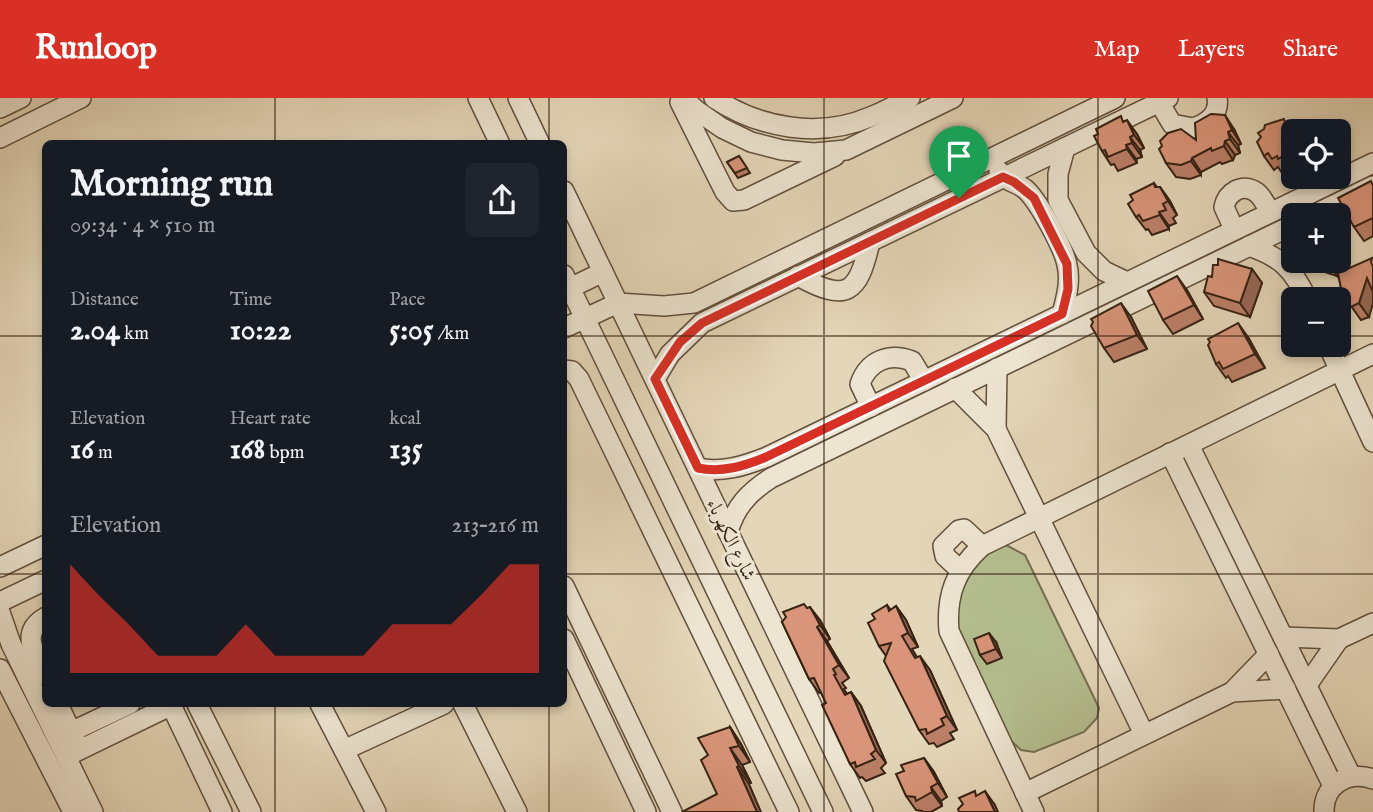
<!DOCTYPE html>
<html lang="en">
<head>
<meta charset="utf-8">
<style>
	body { margin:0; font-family:"IM FELL English",Amiri,serif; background:#20242c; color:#f1f3f6; height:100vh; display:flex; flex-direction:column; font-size:26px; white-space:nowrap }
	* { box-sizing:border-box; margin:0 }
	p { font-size:23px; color:#9ea1a6 }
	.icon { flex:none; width:38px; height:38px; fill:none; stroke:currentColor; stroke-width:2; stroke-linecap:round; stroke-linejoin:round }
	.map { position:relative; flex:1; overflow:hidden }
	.details { position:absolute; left:42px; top:42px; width:525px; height:567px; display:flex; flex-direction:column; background:#171b24; border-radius:10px; box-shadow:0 4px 10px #0003 }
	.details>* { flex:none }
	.controls { position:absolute; left:1281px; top:21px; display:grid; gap:14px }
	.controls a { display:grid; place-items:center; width:70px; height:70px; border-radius:10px; background:#171b24; box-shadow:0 4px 10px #0003; font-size:35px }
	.pin { position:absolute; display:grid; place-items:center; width:60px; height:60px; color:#fff; margin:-72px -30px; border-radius:50% 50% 50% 0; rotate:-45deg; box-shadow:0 0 7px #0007 }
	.pin .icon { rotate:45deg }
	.round { display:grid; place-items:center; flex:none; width:74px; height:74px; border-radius:10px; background:#20242c }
	.summary { display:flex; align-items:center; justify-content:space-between; height:119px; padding:0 28px }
	h1 { font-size:38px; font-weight:700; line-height:52px }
	.stats { display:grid; grid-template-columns:repeat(3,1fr); gap:10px; height:119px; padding:7px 28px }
	.stats div { display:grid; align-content:center }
	.stats b { font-size:30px; font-weight:700 }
	.stats small { font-size:19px; font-weight:400 }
	.stats p { font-size:19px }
	.chart { height:196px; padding:14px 28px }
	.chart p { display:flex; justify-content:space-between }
	.chart svg { width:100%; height:126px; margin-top:7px; fill:#d93025; opacity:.7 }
	header { display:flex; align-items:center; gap:42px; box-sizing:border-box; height:98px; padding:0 35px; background:#d93025; color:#fff }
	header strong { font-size:33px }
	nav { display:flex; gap:38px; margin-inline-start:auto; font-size:24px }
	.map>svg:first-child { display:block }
	.green { fill:#b4be8f; stroke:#757052; stroke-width:2 }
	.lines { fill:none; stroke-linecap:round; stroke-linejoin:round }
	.minor-casing { stroke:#62503d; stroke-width:22 }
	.minor { stroke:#ede4d1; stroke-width:19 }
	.wall { fill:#bb7f68; stroke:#362314; stroke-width:2 }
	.shaded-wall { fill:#986855; stroke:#362314; stroke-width:2 }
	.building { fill:#d99479; stroke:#362314; stroke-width:2 }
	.route-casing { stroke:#fff; stroke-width:14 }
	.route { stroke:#d93025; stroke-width:9 }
	.grid { fill:none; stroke:#362314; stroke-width:2; stroke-opacity:0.55 }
	.labels { text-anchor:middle; stroke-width:6; stroke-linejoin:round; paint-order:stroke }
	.street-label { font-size:19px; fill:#362314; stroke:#ede4d1 }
</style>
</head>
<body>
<header>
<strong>Runloop</strong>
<nav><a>Map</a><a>Layers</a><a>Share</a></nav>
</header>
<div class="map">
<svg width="1373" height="714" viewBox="0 0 1373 714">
	<rect width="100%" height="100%" fill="#e4d6b8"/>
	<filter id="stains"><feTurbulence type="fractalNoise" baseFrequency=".00286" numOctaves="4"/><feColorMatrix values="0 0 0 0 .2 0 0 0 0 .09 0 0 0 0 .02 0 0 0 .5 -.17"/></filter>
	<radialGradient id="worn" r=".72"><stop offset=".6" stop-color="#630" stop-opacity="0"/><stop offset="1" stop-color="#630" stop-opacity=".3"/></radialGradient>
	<polygon class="green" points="1006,447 1025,457 1099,610 1097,620 1084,634 1034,654 1021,652 1008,640 953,522 953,498 989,449"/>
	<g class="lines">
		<defs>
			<g id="minor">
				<polyline points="478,0 500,46"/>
				<polyline points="518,0 540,46"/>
				<polyline points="683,0 696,12 722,30 751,44 782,52 814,55 846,52 953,0"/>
				<path d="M 714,0 C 759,30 819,41 870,19 C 884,14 897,6 910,0"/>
				<polyline points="680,4 725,94 733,103 744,102 835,58"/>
				<path d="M 1159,4 L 1172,26 L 1193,30 C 1207,26 1220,16 1217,0"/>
				<polyline points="0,10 21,0"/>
				<polyline points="0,40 81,0"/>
				<polyline points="1065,50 1058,76 1058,102 1086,155 1104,173 1127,184"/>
				<path d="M 999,73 C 1004,83 1016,84 1025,91 C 1038,102 1064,150 1067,167 C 1071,183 1066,201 1062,216"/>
				<polyline points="564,93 863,714"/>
				<polyline points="1313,117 1373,88"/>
				<path d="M 1234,131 L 1224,109 C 1227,95 1242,84 1256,94 C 1262,98 1266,107 1270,114"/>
				<path d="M 1249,148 C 1281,159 1293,171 1307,201"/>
				<polyline points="564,177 823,714"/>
				<path d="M 798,178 C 847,205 858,196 870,144"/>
				<polyline points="564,193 603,174"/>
				<polyline points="564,230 618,205 664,208 694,205 1115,0"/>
				<polyline points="1328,247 1373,344"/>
				<polyline points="564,272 572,273 579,281 789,714"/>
				<polyline points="655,281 670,256 702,225 1168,0"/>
				<polyline points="955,290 996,331 1144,636"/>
				<path d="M 871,309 L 860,286 C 868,263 889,254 912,263 L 924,283"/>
				<polyline points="996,331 997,270"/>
				<polyline points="1189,347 1351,678"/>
				<polyline points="1170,355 1333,688"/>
				<path d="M 698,370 C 722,375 744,368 767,359 L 1373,65"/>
				<path d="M 728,434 C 735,409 749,394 771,380 L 1293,127"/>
				<polyline points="0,469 46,447"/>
				<polyline points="960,472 945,458 943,448 959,432 964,431 982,448"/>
				<polyline points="564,488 672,714"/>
				<polyline points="0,504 46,482"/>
				<polyline points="0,514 11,546 93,714"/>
				<path d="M 46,519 C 18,535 36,556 46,578"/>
				<polyline points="1283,539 1339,541 1373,525"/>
				<polyline points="564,541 646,714"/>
				<polyline points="0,571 73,714"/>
				<polyline points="1307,587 1339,541"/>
				<polyline points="1232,594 1286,591"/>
				<polyline points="58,606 77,646"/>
				<polyline points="197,606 251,714"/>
				<polyline points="320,606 376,714"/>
				<polyline points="463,606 517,714"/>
				<polyline points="171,607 222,714"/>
				<polyline points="58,640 130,606"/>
				<polyline points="344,652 444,606"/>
				<polyline points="67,658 174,606"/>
				<polyline points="1025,695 1232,594 1269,556"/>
				<path d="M 1034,714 L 949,533 C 946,498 955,472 982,448 L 1373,256"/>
				<path d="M 1324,714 C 1323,687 1348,672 1373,681"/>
			</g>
		</defs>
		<use href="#minor" class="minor-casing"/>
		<use href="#minor" class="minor"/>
	</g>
	<g class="wall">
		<polygon points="1125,23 1137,36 1144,50 1140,52 1142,59 1136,61 1137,65 1118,73 1114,66 1111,67 1102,53 1098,36"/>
		<polygon points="1289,25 1295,33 1293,33 1293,72 1288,75 1286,72 1282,75 1278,69 1274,72 1264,58 1261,40"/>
		<polygon points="1234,31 1241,46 1238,47 1240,55 1235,57 1233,62 1222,66 1220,64 1201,74 1201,77 1190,81 1176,79 1166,65 1196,42"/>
		<polygon points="739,58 750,75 738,80 727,64"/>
		<polygon points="1154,85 1157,89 1160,89 1170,103 1177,117 1173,120 1176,125 1169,128 1169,131 1152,137 1148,131 1146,132 1136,119"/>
		<polygon points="1373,86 1373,138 1364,143 1354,129"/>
		<polygon points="1339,129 1347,141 1343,156 1340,156 1338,175 1369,219 1361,222 1342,195 1338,175 1337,178 1309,169 1304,163 1339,163"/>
		<polygon points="1252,171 1262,185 1250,219 1214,208 1204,194 1212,179"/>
		<polygon points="1187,192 1203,221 1173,236 1163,222"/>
		<polygon points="1131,219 1147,251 1114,264 1104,250"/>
		<polygon points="1248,239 1265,270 1232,284 1228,278 1226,280 1216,266"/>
		<polygon points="887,507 891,512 896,508 906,522 918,549 912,551 917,559 930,572 957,632 950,635 954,641 937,649 934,645 929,646 919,632 886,558 879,548 875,521"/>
		<polygon points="820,522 830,541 827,543 849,580 842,585 846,590 844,591 847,596 851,594 861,608 886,665 881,670 885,675 866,683 862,679 860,680 850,666 826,605 821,594 819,595 809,581 782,524"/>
		<polygon points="996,544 1002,560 987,566 980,557"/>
		<polygon points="730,629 741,646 750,664 742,667 751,685 717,696"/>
		<polygon points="924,660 934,674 947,699 941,703 942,708 931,714 923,714 922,713 916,712 906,698 904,673"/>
	</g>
	<g class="shaded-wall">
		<polygon points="1225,17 1234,31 1241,46 1232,32"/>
		<polygon points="1127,22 1137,36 1144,50 1134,37"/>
		<polygon points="1228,34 1238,47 1240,55 1230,41"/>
		<polygon points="1130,39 1140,52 1142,59 1132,45"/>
		<polygon points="1225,43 1235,57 1233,62 1224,48"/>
		<polygon points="1126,47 1136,61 1137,65 1127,51"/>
		<polygon points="1192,60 1201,74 1201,77 1191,63"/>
		<polygon points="1160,89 1170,103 1177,117 1168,103"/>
		<polygon points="1159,114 1169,128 1169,131 1160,117"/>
		<polygon points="1339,129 1347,141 1343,156 1339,150"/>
		<polygon points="1339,154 1340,156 1337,178 1328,164 1328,163 1339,163"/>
		<polygon points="1252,171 1262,185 1250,219 1240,205"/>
		<polygon points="1177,178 1187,192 1203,221 1194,207"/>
		<polygon points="1367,180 1373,189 1373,205 1369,219 1359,205"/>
		<polygon points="1121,205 1131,219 1147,251 1137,237"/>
		<polygon points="1238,225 1248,239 1265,270 1255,256"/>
		<polygon points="896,508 906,522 918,549 908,535"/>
		<polygon points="810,509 820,522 830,541 820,527"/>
		<polygon points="817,529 827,543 849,580 839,567"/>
		<polygon points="989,535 996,544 1002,560 996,551"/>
		<polygon points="920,558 930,572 957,632 947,618"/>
		<polygon points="851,594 861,608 886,665 876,652"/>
		<polygon points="730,629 741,646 750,664 739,648"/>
		<polygon points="730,650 742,667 751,685 739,668"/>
		<polygon points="924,660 934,674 947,699 938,685"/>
		<polygon points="737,669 749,686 761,714 757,714"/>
		<polygon points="931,689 941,703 942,708 932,694"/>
		<polygon points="985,693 995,707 998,714 995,714"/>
	</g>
	<g class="building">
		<polygon points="1211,16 1225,17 1232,32 1228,34 1230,41 1225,43 1224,48 1212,53 1211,50 1192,60 1191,63 1181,67 1166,65 1159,51 1162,48 1160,43 1168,35 1181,31 1196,42 1195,25"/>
		<polygon points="1121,18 1123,24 1127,22 1134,37 1130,39 1132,45 1126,47 1127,51 1108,59 1105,52 1102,53 1094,38 1098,36 1096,31"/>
		<polygon points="1284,21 1286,27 1289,25 1294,33 1293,49 1289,51 1289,55 1278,61 1277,58 1272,61 1268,55 1264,58 1257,44 1261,39 1258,35 1264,31 1265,27"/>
		<polygon points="739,58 747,70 735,75 727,64"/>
		<polygon points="1371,83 1373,88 1373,120 1354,129 1338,100"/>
		<polygon points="1154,85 1155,89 1160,89 1168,103 1163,106 1166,112 1159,114 1160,117 1143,123 1139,117 1136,119 1128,106 1133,102 1130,97"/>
		<polygon points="1372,160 1371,164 1373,169 1373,194 1367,180 1359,205 1351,209 1342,195 1338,175"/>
		<polygon points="1218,161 1252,171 1240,205 1204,194 1208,178 1212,179 1213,167 1218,167"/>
		<polygon points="1177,178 1194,207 1163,222 1148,193"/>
		<polygon points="1121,205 1137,237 1104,250 1091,228 1093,224 1091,221"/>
		<polygon points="1238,225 1255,256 1223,271 1219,264 1216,266 1208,247 1210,244 1208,241"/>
		<polygon points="804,506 807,510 810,509 820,527 817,529 839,567 833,571 836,576 834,577 845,597 851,594 876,652 871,656 875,661 856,669 855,664 850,666 822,607 826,605 814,580 809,581 782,524 786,519 783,514"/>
		<polygon points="887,507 889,513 896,508 908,535 902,538 915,560 920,558 947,618 941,621 944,627 927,636 926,631 919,632 884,563 891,545 879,548 868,525 875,521 872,516"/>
		<polygon points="989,535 996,551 980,557 974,541"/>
		<polygon points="730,629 739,648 730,650 739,668 737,669 757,714 682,714 717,696 701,662 708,657 698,640"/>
		<polygon points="924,660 938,685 931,689 932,694 916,703 915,699 906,698 896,676 904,673 901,667"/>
		<polygon points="975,693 976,698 985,693 995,714 959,714 958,711 963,706 959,700"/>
	</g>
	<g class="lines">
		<defs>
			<path id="route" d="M 1003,79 L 1014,84 L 1034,100 L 1067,166 L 1068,191 L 1062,216 L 766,359 C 744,368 722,375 698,370 L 655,281 L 680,244 L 702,225 Z"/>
		</defs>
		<use href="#route" class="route-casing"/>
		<use href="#route" class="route"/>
	</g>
	<path class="grid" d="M 275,0 L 275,46M 549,0 L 549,46M 824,0 L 824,714M 1098,0 L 1098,714M 0,238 L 46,238M 564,238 L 1293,238M 1339,238 L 1373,238M 0,476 L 46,476M 564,476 L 1373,476M 275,606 L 275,714M 549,606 L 549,714"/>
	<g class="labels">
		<g class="street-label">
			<text transform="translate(732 441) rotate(64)" y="7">شارع الكهرباء</text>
		</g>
	</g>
	<rect width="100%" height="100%" filter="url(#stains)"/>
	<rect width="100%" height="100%" fill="url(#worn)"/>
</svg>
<div class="controls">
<a><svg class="icon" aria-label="locate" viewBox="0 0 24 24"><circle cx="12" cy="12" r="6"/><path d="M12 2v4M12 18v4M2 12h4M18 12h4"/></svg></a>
<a>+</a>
<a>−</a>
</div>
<div class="pin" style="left:959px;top:100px;background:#1e9e55"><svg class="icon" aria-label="arrive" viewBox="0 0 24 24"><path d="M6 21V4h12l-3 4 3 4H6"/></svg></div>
<section class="details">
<div class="summary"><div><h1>Morning run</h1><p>09:34 · 4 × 510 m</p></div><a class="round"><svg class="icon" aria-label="share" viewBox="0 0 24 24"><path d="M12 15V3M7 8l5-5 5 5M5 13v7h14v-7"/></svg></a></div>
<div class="stats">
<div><p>Distance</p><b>2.04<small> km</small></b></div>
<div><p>Time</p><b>10:22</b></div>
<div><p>Pace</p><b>5:05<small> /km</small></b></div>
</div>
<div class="stats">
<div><p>Elevation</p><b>16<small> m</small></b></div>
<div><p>Heart rate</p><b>168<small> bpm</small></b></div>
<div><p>kcal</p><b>135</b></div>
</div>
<div class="chart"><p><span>Elevation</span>213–216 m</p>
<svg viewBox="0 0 160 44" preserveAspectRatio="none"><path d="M0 44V6L10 17L20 27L30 38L40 38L50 38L60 27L70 38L80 38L90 38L100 38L110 27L120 27L130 27L140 17L150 6L160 6V44z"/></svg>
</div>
</section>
</div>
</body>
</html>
